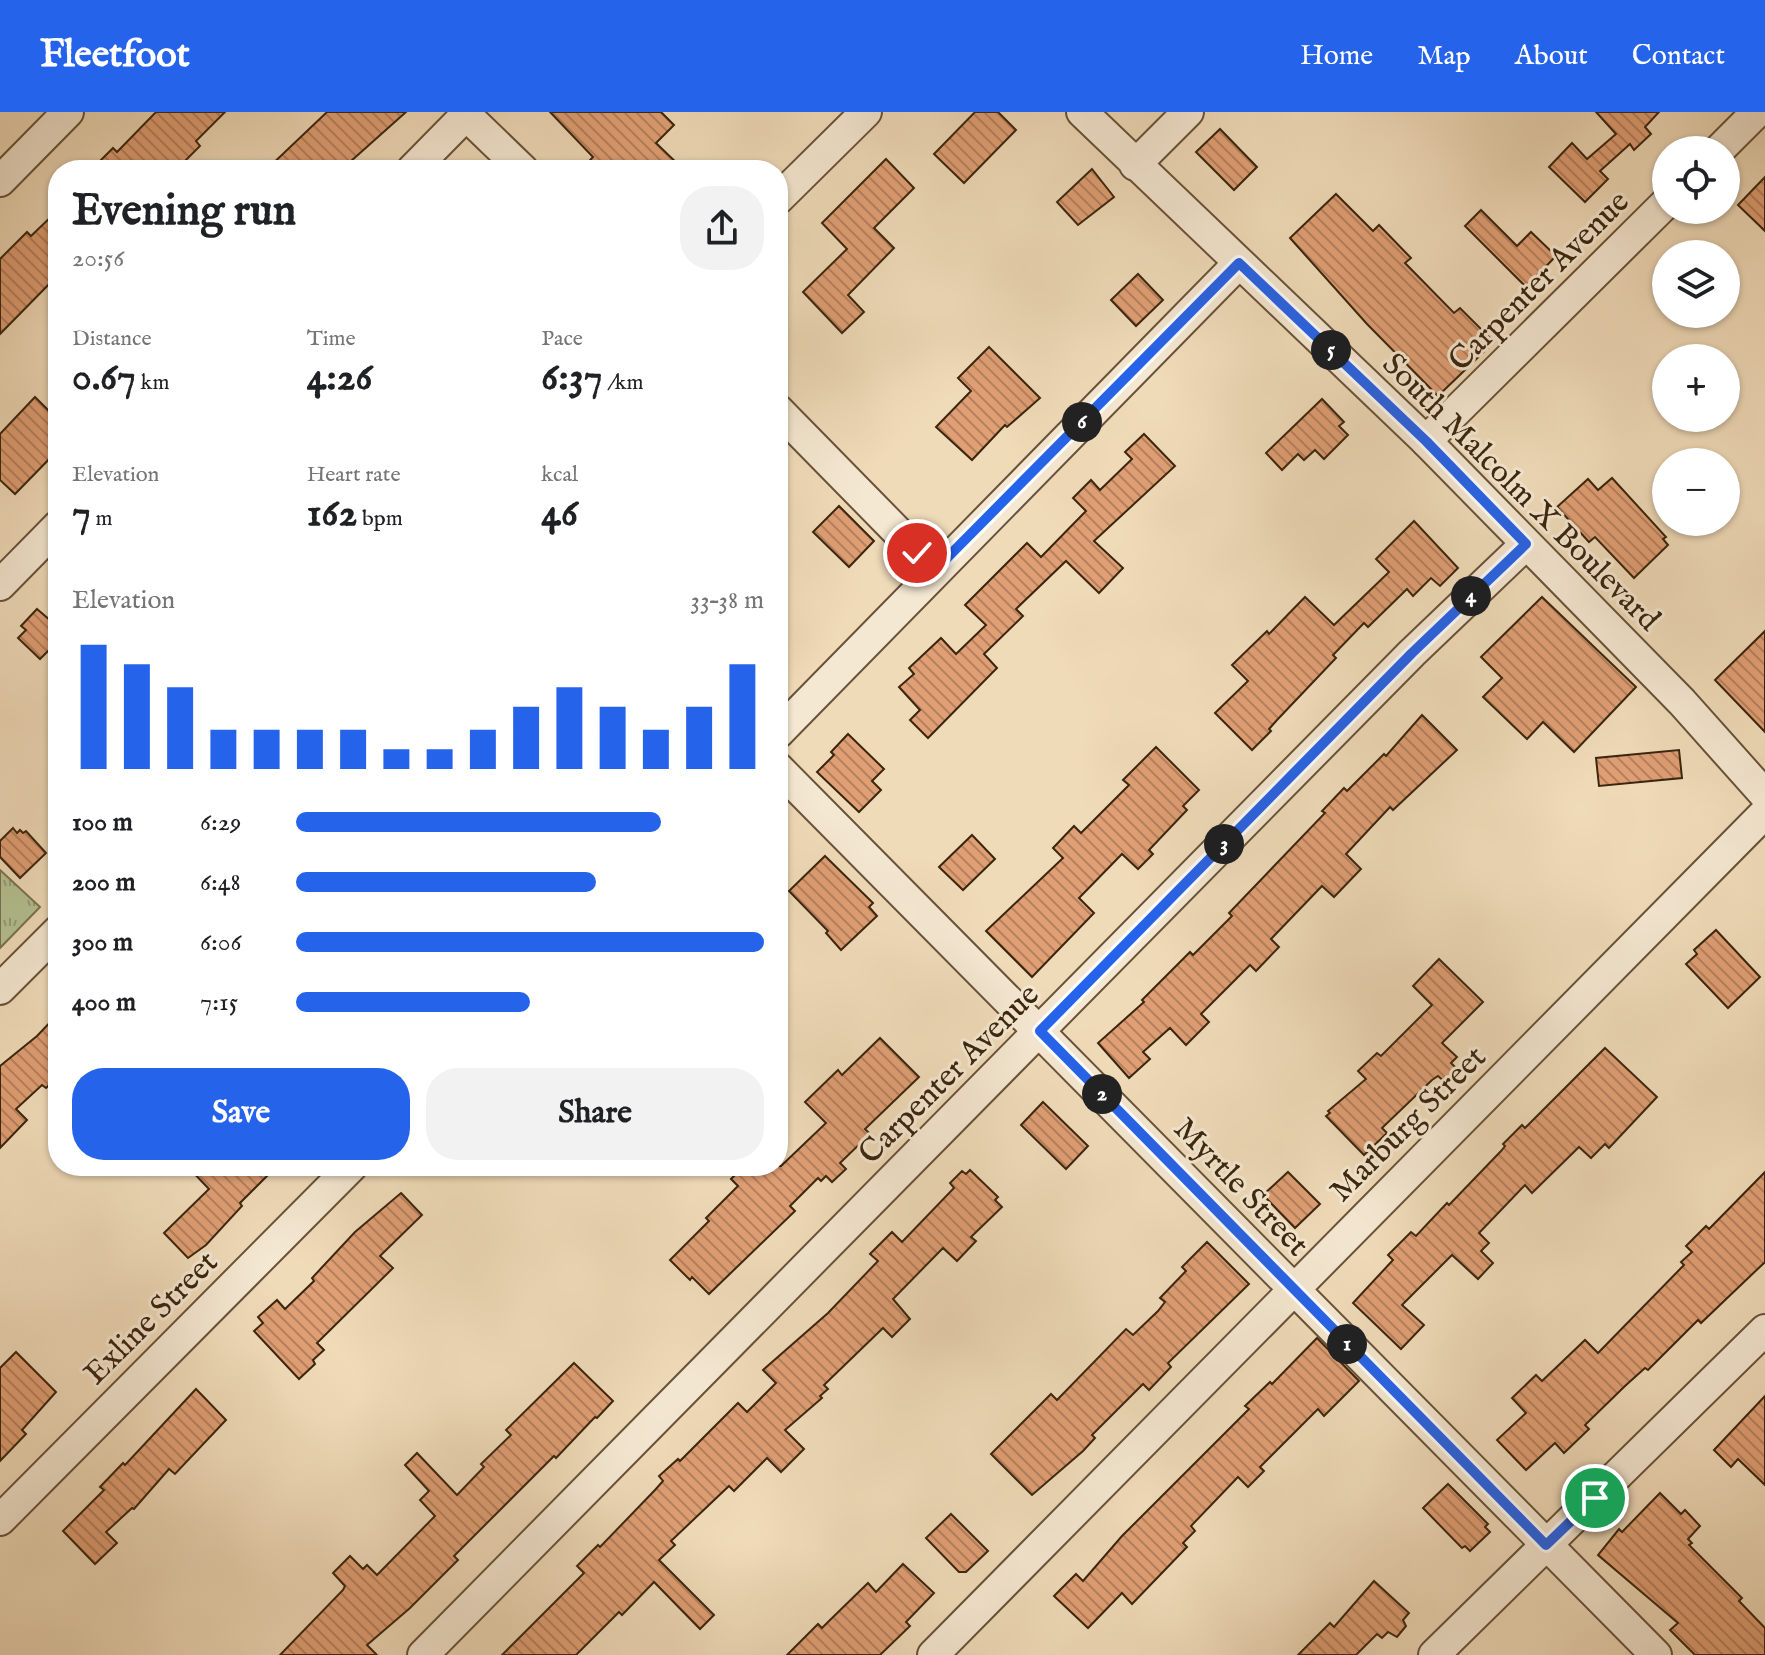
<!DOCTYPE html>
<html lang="en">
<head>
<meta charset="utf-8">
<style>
	body { margin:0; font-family:"IM FELL English",serif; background:#f2f2f2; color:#202124; height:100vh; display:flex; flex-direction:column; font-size:30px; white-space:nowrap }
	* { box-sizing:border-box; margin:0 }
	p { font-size:26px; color:#757577 }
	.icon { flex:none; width:44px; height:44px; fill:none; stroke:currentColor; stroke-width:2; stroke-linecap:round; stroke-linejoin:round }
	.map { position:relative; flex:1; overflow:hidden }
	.drawer { position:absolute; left:48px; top:48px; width:740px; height:1016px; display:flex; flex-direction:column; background:#fff; border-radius:32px; box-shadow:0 2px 6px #0004 }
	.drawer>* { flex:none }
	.buttons { position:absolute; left:1652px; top:24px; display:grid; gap:16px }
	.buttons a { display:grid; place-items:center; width:88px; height:88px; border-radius:50%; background:#fff; box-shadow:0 2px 6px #0004; font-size:40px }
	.pin { position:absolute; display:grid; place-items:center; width:68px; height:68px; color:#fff; margin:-34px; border:4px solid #fff; border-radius:50%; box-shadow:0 2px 8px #0007 }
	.km { position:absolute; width:40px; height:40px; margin:-20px; border-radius:50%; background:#222; color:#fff; font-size:22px; line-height:40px; text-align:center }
	.round { display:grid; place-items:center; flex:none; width:84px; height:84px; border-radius:32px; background:#f2f2f2 }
	.overview { display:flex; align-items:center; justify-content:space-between; height:136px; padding:0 24px }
	h1 { font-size:44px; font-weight:700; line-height:60px }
	.stats { display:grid; grid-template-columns:repeat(3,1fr); gap:12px; height:136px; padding:8px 24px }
	.stats div { display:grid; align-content:center }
	.stats b { font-size:40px; font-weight:700 }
	.stats small { font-size:22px; font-weight:400 }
	.stats p { font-size:22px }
	.chart { height:224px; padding:16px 24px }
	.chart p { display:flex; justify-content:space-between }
	.chart svg { width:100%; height:144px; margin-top:8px; stroke:#2563eb; stroke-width:6 }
	.action { display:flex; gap:16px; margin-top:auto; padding:16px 24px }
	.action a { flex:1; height:92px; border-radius:32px; background:#2563eb; color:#fff; font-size:32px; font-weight:700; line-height:92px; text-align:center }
	.action a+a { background:#f2f2f2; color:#202124 }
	ul { padding:0 24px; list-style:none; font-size:26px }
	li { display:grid; grid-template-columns:128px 96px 1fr; align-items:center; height:60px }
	li i { height:20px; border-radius:10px; background:#2563eb }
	header { display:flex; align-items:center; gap:48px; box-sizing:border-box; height:112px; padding:0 40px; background:#2563eb; color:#fff }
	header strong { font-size:38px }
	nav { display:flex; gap:44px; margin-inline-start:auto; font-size:28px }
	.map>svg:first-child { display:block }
	.grass { fill:url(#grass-tufts); stroke:#787350; stroke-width:2 }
	.building { fill:url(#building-back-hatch); stroke:#3a250e; stroke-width:2 }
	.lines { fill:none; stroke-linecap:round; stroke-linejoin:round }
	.minor-casing { stroke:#685239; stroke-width:34 }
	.minor { stroke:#f5e8d2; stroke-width:30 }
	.route-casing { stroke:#fff; stroke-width:16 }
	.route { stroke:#2563eb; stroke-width:10 }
	.labels { text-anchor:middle; stroke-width:6; stroke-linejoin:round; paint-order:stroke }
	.street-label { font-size:32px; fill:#3a250e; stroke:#f5e8d2 }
</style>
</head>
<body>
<header>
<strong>Fleetfoot</strong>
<nav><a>Home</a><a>Map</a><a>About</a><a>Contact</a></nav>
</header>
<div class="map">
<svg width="1765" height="1543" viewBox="0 0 1765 1543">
	<defs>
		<pattern id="grass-tufts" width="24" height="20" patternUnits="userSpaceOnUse" patternTransform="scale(2)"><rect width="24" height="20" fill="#b5c192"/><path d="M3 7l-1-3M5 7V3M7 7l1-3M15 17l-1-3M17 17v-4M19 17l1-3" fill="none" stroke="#949d76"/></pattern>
		<pattern id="building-back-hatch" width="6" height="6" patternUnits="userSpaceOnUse" patternTransform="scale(2)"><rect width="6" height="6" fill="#e09f74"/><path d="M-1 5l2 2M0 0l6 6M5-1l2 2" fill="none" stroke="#b7815e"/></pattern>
	</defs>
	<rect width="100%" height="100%" fill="#f0dbb9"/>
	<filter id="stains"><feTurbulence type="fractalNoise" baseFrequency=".0025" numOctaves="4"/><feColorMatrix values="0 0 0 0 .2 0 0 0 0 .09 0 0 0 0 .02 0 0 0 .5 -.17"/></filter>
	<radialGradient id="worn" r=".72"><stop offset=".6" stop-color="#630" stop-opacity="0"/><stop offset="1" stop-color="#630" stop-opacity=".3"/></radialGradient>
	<polygon class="grass" points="0,758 40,795 0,836"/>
	<g class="building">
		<polygon points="156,0 225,0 196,29 200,34 176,58 91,58 113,36 117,40"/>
		<polygon points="327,0 406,0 341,58 266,58"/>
		<polygon points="550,0 661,0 674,13 656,31 684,58 581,58 593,45"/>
		<polygon points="975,0 998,0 1016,18 964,71 934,42"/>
		<polygon points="1596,0 1659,0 1645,15 1651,22 1634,38 1630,32 1600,59 1608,67 1585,90 1549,55 1572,31 1587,47 1616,22"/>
		<polygon points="1220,17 1257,55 1234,78 1196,40"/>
		<polygon points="886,47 914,76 874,116 894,136 848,183 864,200 842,221 803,180 847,137 822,111"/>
		<polygon points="1092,57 1114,85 1078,113 1057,90"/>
		<polygon points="1765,65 1765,119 1738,93"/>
		<polygon points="1336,82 1373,119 1379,113 1411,146 1405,151 1454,201 1460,196 1494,230 1438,284 1367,212 1290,126"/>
		<polygon points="58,98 58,163 0,222 0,147 27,120 31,124"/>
		<polygon points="1481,98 1517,134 1531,120 1556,144 1526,175 1465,114"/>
		<polygon points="1138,162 1163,188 1136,214 1111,188"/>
		<polygon points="989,235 1040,286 1007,315 1005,313 972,348 936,315 971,279 958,266"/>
		<polygon points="35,285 58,308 58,338 15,382 0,368 0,322"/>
		<polygon points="1322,287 1344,310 1339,314 1348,323 1324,347 1315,338 1304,348 1298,342 1282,358 1266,341"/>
		<polygon points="1144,322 1175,354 1094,429 1123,456 1099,481 1066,449 1016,497 1023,504 984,542 997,556 928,626 910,608 920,598 899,575 914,562 909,556 941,526 956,542 986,513 965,493 1027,431 1041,445 1086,399 1073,386 1091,368 1100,378 1132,347 1125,340"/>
		<polygon points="1612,366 1666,425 1663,427 1668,433 1634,466 1595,425 1589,430 1557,395 1588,367 1598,378"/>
		<polygon points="839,394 874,429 849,455 813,420"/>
		<polygon points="1414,409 1458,456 1440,474 1431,466 1413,484 1407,477 1368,515 1364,511 1333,543 1336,546 1277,608 1269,617 1271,619 1252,638 1215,601 1248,569 1232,553 1267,519 1269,522 1305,485 1334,513 1389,460 1376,447"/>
		<polygon points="1542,485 1636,575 1574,640 1543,610 1527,627 1483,585 1502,566 1481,545"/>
		<polygon points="37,497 58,515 58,529 40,547 18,526 26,518 21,514"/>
		<polygon points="1765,519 1765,620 1715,568"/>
		<polygon points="1422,603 1457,638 1393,698 1390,695 1346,742 1361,757 1334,785 1322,774 1271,827 1279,835 1256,859 1250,853 1201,902 1209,910 1186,933 1170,916 1143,940 1150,947 1129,966 1098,931 1144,890 1142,888 1190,840 1193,843 1232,804 1229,801 1325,701 1322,699 1344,676 1347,679 1384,642 1386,644"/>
		<polygon points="848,622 884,657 872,669 881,678 859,700 817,660 834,643 831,640"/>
		<polygon points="1156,635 1199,678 1183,694 1187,698 1149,738 1153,742 1138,757 1122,742 1079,786 1094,801 1032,865 986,819 1063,746 1053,736 1074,714 1081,721 1129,673 1123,668"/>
		<polygon points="1679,638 1682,666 1599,674 1596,646"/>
		<polygon points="13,716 17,721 20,718 23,721 26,719 46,741 20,766 0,745 0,729"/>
		<polygon points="972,723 995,747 963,778 939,755"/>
		<polygon points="825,744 873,791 869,795 877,804 841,838 826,821 828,819 789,779"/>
		<polygon points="1716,818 1760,865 1728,896 1686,852 1697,842 1694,838"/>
		<polygon points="1439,847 1483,890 1442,931 1457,945 1451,951 1457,957 1445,970 1438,964 1432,968 1382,1016 1387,1021 1364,1043 1326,1004 1330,1001 1328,999 1366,967 1358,959 1377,941 1381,944 1432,893 1413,874"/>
		<polygon points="58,902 58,965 46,976 42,973 16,997 27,1008 0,1036 0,954 37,924"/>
		<polygon points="880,926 919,965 865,1017 870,1022 840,1051 846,1057 832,1070 826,1064 821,1069 818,1066 790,1094 795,1099 709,1182 692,1165 690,1168 670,1148 709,1109 706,1106 738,1074 731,1067 744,1054 781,1054 826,1011 805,990 838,958 842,963"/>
		<polygon points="1605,936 1657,985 1609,1036 1605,1032 1591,1046 1579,1035 1532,1081 1525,1073 1479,1121 1489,1131 1481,1139 1493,1151 1478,1167 1452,1143 1402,1193 1424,1213 1401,1237 1353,1191 1393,1148 1388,1143 1411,1120 1416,1124 1447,1091 1449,1093 1501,1039 1505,1034 1503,1032 1522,1013 1525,1016"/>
		<polygon points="1043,990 1088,1034 1066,1057 1021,1013"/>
		<polygon points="187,1054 277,1054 240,1091 242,1094 206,1133 188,1146 164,1121 209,1077"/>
		<polygon points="970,1058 998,1085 995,1088 1002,1095 971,1125 976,1129 957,1149 943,1136 893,1187 910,1207 892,1225 883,1216 824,1273 828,1277 820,1284 822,1286 785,1318 804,1337 781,1360 767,1346 734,1379 729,1374 671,1429 675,1433 659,1448 714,1503 700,1517 654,1470 622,1503 619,1500 576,1543 502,1543 584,1461 577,1454 598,1433 600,1435 655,1378 663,1369 659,1364 678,1347 680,1349 738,1291 747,1300 776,1271 763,1258 828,1201 878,1149 870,1142 892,1120 902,1130 954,1076 950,1071 962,1059 966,1062"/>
		<polygon points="1288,1060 1320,1092 1295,1116 1263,1083"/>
		<polygon points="1765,1060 1765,1150 1701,1211 1698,1208 1648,1258 1645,1256 1625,1274 1585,1313 1589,1317 1564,1341 1555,1331 1526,1358 1497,1328 1526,1301 1512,1286 1536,1263 1542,1269 1585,1228 1598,1241 1684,1153 1681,1150 1692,1140 1686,1134 1706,1114 1709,1117"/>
		<polygon points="401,1081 422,1103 380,1144 393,1156 317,1231 324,1238 313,1248 315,1252 299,1267 254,1219 263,1211 258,1205 277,1188 285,1197 314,1169 312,1166 355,1120"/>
		<polygon points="1207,1130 1249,1172 1168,1251 1171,1255 1149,1278 1143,1272 1092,1323 1095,1326 1083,1339 1032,1383 991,1342 1051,1282 1057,1288 1126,1217 1133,1223 1158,1199 1165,1190 1160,1186 1186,1159 1182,1155"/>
		<polygon points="1317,1226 1359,1269 1324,1304 1318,1297 1260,1355 1264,1359 1248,1375 1238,1365 1191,1414 1195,1419 1183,1431 1187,1435 1132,1492 1122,1481 1088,1516 1054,1484 1076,1462 1083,1469 1122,1424 1249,1297 1245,1294 1270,1270 1272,1272"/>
		<polygon points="16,1240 56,1280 22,1318 26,1322 0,1349 0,1256"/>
		<polygon points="574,1251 613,1289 597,1306 595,1305 556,1346 554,1344 454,1444 458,1448 410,1496 367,1533 377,1543 280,1543 343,1478 345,1474 333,1461 350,1444 363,1457 367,1453 377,1463 435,1404 420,1388 429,1379 405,1353 417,1341 457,1383 484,1355 481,1352 511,1323 506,1318"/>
		<polygon points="196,1277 226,1308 175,1362 169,1357 134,1397 132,1396 106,1420 117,1431 95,1452 63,1419 104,1378 100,1375 123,1351 125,1353"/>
		<polygon points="1765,1284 1765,1373 1738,1347 1731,1355 1714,1338"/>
		<polygon points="1448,1372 1488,1412 1485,1415 1490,1420 1470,1439 1465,1434 1462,1436 1423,1396"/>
		<polygon points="1660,1381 1681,1402 1685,1398 1700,1414 1688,1427 1692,1431 1689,1433 1742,1486 1739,1489 1765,1516 1765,1543 1695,1543 1670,1518 1678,1511 1598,1443 1619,1417 1622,1420"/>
		<polygon points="951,1402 988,1439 966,1460 959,1460 926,1426"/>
		<polygon points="903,1452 934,1481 906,1510 910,1514 880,1543 787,1543 818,1512 822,1516 829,1509 868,1471 876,1480"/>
		<polygon points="1374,1469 1409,1501 1403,1508 1406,1514 1397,1525 1388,1520 1382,1526 1377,1522 1356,1543 1298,1543 1330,1511 1334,1515"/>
	</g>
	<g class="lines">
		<defs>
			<g id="minor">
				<polyline points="463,0 523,58"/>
				<polyline points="1082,0 1426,329 1682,590 1765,683"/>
				<polyline points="1719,38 1757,0"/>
				<polyline points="1135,53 1188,0"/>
				<polyline points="412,58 466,3"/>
				<polyline points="0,69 68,0"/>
				<polyline points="778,87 866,0"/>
				<polyline points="778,298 935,458"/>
				<polyline points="1426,329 1666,91"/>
				<polyline points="0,473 58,414"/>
				<polyline points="778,621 1239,151"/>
				<polyline points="778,656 1656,1543"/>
				<polyline points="0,877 58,819"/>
				<polyline points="0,1408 352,1054"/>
				<polyline points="423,1543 1412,541 1526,432"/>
				<polyline points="933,1543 1765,701"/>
				<polyline points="1434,1543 1765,1218"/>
			</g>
		</defs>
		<use href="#minor" class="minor-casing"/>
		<use href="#minor" class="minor"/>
	</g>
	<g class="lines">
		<defs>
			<polyline id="route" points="917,441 935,458 1239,151 1426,329 1526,432 1412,541 1040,919 1546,1433 1595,1386"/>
		</defs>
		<use href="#route" class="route-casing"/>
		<use href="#route" class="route"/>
	</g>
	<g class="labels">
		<g class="street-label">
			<text transform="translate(1538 168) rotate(-45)" y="11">Carpenter Avenue</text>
			<text transform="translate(1522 379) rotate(45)" y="11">South Malcolm X Boulevard</text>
			<text transform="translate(948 961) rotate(-45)" y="11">Carpenter Avenue</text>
			<text transform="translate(1407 1011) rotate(-45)" y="11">Marburg Street</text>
			<text transform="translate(1242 1074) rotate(46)" y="11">Myrtle Street</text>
			<text transform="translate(150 1205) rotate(-45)" y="11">Exline Street</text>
		</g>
	</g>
	<rect width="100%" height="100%" filter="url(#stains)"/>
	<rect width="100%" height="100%" fill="url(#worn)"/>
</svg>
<div class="buttons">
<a><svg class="icon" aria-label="locate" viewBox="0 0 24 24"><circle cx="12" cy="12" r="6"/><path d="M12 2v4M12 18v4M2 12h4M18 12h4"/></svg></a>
<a><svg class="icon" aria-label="layers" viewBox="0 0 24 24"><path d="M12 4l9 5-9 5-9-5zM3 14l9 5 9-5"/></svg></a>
<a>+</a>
<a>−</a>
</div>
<div class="pin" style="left:1595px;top:1386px;background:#1e9e55"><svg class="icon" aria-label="arrive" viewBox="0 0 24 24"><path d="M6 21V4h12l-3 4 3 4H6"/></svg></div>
<div class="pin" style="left:917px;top:441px;background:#d93025"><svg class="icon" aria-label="check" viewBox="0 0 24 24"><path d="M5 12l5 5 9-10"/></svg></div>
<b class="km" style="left:1347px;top:1232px">1</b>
<b class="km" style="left:1102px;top:982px">2</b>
<b class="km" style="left:1224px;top:732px">3</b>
<b class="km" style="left:1471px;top:484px">4</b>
<b class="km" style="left:1331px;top:238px">5</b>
<b class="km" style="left:1082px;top:310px">6</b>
<section class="drawer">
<div class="overview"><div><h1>Evening run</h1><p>20:56</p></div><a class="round"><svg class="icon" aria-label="share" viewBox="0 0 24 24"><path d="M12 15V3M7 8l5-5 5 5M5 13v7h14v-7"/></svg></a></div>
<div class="stats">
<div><p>Distance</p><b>0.67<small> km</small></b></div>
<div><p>Time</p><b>4:26</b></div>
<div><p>Pace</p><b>6:37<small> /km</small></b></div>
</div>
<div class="stats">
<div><p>Elevation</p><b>7<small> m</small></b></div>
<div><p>Heart rate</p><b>162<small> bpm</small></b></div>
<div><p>kcal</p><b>46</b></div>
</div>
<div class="chart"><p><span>Elevation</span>33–38 m</p>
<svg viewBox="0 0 160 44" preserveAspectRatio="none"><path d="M5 44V6M15 44V12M25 44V19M35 44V32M45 44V32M55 44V32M65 44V32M75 44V38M85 44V38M95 44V32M105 44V25M115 44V19M125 44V25M135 44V32M145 44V25M155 44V12"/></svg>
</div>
<ul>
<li><b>100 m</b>6:29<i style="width:78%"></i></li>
<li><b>200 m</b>6:48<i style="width:64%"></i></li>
<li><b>300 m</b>6:06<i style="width:100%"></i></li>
<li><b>400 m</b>7:15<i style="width:50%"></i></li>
</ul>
<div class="action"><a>Save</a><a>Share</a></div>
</section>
</div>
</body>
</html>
